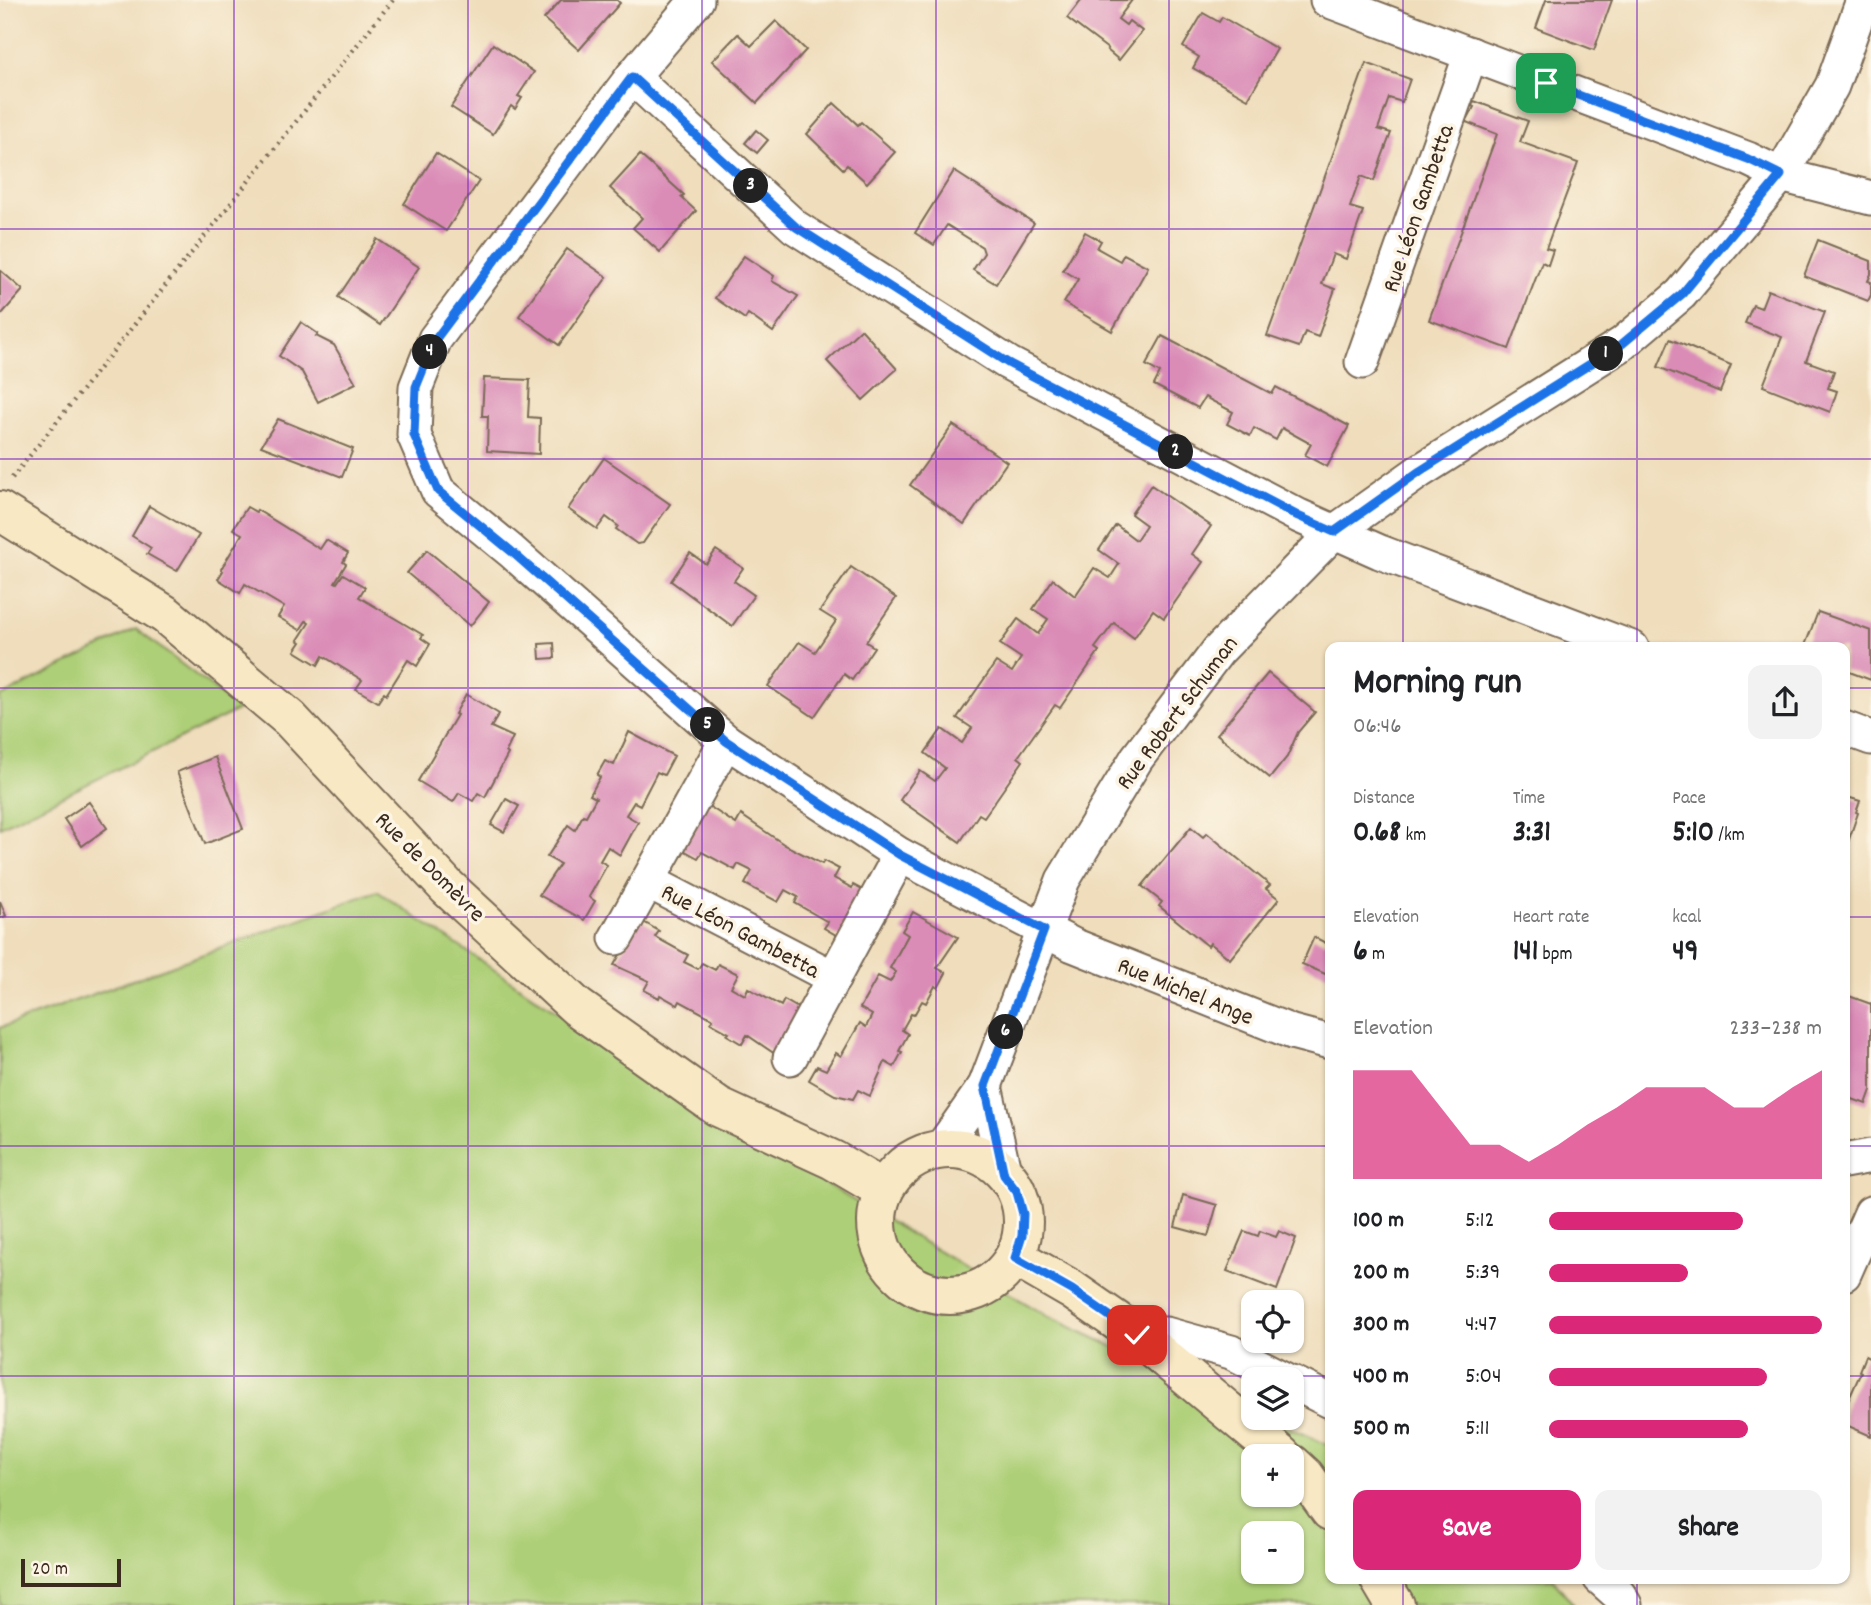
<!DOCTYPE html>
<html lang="en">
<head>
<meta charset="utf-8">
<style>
	body { margin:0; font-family:Dekko,sans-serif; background:#f2f2f2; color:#202124; height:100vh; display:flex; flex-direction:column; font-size:26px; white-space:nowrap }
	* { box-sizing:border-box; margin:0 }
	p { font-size:23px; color:#757577 }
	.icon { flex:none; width:38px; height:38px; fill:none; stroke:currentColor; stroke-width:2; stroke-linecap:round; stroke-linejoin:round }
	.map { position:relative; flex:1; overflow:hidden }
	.side { position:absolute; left:1325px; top:642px; width:525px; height:942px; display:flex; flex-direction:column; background:#fff; border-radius:14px; box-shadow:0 2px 5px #0004 }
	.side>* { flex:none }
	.tools { position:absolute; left:1241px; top:1290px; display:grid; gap:14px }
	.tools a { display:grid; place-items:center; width:63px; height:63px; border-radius:14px; background:#fff; box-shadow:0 2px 5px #0004; font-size:35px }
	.scale { position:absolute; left:21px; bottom:18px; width:100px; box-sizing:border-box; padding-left:7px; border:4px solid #3b2a1e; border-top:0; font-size:19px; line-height:24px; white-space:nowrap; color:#3b2a1e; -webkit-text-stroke:5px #fcf5e5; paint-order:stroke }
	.pin { position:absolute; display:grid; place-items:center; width:60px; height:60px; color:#fff; margin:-30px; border-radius:14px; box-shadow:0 4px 10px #0006 }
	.km { position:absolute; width:35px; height:35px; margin:-18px; border-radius:50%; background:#222; color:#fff; font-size:19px; line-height:35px; text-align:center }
	.round { display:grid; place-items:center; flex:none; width:74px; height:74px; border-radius:14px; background:#f2f2f2 }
	.overview { display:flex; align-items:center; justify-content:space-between; height:119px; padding:0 28px }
	h1 { font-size:38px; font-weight:700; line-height:52px }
	.stats { display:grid; grid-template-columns:repeat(3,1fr); gap:10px; height:119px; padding:7px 28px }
	.stats div { display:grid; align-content:center }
	.stats b { font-size:30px; font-weight:700 }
	.stats small { font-size:19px; font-weight:400 }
	.stats p { font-size:19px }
	.chart { height:196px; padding:14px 28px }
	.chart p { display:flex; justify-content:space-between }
	.chart svg { width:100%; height:126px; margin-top:7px; fill:#db2777; opacity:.7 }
	.button { display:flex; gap:14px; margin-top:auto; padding:14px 28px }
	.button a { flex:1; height:80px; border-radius:14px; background:#db2777; color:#fff; font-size:28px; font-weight:700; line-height:80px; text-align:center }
	.button a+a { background:#f2f2f2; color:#202124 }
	ul { padding:0 28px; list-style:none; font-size:23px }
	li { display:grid; grid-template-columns:112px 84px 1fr; align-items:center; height:52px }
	li i { height:18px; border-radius:9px; background:#db2777 }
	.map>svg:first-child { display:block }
	.green { fill:#adcf77; stroke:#747c4a; stroke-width:2; fill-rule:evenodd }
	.building { fill:#da8cb7 }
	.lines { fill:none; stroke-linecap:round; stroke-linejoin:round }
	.street-casing { stroke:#7a6955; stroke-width:37 }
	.secondary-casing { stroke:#7a6955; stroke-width:42 }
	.path { stroke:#7a6955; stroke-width:4.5; stroke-dasharray:2 5; stroke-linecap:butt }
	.street { stroke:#fff; stroke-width:33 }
	.secondary { stroke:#f8e8c3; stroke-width:38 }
	.route-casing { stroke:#fff; stroke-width:14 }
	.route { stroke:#1a73e8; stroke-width:9 }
	.grid { fill:none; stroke:#7b2cbf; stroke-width:2; stroke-opacity:0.55 }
	.labels { text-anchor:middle; stroke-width:7; stroke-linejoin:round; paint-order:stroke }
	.street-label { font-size:24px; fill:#3b2a1e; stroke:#fcf5e5 }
</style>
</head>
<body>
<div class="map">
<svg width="1871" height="1605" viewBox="0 0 1871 1605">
	<rect width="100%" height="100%" fill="#fcf5e5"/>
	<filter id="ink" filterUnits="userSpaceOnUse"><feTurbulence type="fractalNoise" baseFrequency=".0143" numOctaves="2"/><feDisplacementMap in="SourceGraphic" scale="14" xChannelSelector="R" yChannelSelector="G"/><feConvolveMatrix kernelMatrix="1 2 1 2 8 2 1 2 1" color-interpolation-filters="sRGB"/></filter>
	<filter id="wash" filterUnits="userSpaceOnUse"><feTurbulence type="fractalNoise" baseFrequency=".00686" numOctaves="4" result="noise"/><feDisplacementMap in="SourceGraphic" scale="28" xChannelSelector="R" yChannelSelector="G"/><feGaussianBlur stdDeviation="1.57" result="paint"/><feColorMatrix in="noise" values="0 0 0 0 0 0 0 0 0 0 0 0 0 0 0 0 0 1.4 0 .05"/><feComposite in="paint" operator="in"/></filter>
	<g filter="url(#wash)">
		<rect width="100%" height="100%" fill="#efddbb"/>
		<g class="green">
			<polygon points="136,629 240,709 0,827 0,697"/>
			<path d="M 377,891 L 712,1116 L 1049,1317 L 1253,1411 L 1253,1418 L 1267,1418 L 1330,1446 L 1330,1578 L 1553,1579 L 1574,1605 L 0,1605 L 0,1028 ZM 1253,1456 L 1292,1456 L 1292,1494 L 1253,1494 ZM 1253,1533 L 1292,1533 L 1292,1572 L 1253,1572 Z"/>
		</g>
		<g id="blocks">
			<g class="building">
				<polygon points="561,0 617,0 620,3 579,50 544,19"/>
				<polygon points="1081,0 1132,0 1118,19 1126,25 1129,21 1142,31 1119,60 1107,50 1108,49 1067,18"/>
				<polygon points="1546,0 1612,0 1594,50 1536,28"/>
				<polygon points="1203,13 1219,22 1222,17 1277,49 1248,99 1193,68 1199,57 1183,47"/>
				<polygon points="776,21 806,50 757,103 712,61 738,34 751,46"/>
				<polygon points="493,44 534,72 518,96 522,98 515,109 511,106 493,134 451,107"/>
				<polygon points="1366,63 1410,79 1402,102 1389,98 1378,129 1391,133 1382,157 1374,181 1361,176 1350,207 1363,211 1346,259 1333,254 1322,284 1335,289 1318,337 1305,332 1299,347 1267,336"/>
				<polygon points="1474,101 1528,121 1520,142 1578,163 1546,248 1553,250 1548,265 1542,262 1509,349 1429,320 1497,134 1466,122 1474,107 1472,106"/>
				<polygon points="834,103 858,125 861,122 895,152 867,183 847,165 843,169 807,134"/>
				<polygon points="756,130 768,140 757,153 745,143"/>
				<polygon points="436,153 479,181 446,231 404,204"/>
				<polygon points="640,155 684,195 681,197 696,211 660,252 633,228 642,218 610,188"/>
				<polygon points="954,171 1034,223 996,284 973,270 984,253 982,247 947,225 934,245 915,233"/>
				<polygon points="1085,232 1101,241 1097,248 1120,261 1124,254 1148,267 1112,331 1064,303 1078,279 1063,270"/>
				<polygon points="377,239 419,267 380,325 338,297"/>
				<polygon points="1818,240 1871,261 1871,274 1868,281 1871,282 1871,295 1868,301 1804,276"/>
				<polygon points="567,249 607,277 559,345 519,316"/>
				<polygon points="744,256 774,276 772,281 798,296 773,332 748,314 745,319 715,298"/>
				<polygon points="0,270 23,290 0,316"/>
				<polygon points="1768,290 1825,312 1806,361 1834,371 1828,388 1837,391 1830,412 1763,386 1782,337 1745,323 1753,305 1761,308"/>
				<polygon points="301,322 318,334 316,336 334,345 356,383 318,402 302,372 279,356"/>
				<polygon points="861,329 897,369 863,400 827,361"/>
				<polygon points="1162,336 1272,394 1276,387 1349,426 1327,467 1305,455 1311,444 1282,428 1276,440 1254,428 1250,436 1227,424 1233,412 1205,397 1198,408 1154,385 1160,373 1146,365"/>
				<polygon points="1670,339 1731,365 1720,392 1658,367"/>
				<polygon points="484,378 530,380 528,417 540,418 539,454 487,451 488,416 482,416"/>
				<polygon points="278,419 353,449 342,477 261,446"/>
				<polygon points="953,425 1007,462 964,524 910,485"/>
				<polygon points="604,458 670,504 643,543 637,544 616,529 618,526 606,517 597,529 568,509"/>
				<polygon points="1151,485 1211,526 1192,554 1203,562 1164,618 1153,610 1134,638 1114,623 1095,648 1099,651 1060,708 1055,705 1018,757 1023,761 984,817 979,814 960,842 900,800 920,771 935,781 945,768 925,753 942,729 962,743 972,728 957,718 996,662 1012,672 1021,658 1000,644 1018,619 1038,634 1048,619 1033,609 1053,579 1075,596 1094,568 1110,578 1119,564 1099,550 1116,525 1136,540 1146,525 1131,514"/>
				<polygon points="149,506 199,535 177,571 147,554 151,548 132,536"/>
				<polygon points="247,507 256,512 257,510 320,549 326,540 348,553 343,562 346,564 335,582 337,583 343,574 365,587 359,597 423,635 421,638 430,644 417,666 408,660 386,695 384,693 378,702 356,689 362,680 323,656 318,665 295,651 301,642 298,640 309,623 306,621 300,630 278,617 284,607 245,584 240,593 218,579 223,571 221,569 242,534 233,529"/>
				<polygon points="427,550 489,602 470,626 407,573"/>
				<polygon points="716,550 743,568 734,581 754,595 732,626 671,581 690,553 706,564"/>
				<polygon points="851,567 896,598 866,642 874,647 852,680 844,674 814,717 768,686 799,642 815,652 836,621 820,611"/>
				<polygon points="1818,612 1871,631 1871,680 1844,670 1844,648 1804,648"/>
				<polygon points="554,643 555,658 540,659 539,644"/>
				<polygon points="1268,673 1315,712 1298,732 1287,757 1270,778 1217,734"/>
				<polygon points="466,694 499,714 491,727 513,737 506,752 508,754 485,797 478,793 473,801 459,793 453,802 418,781 457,715 455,714"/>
				<polygon points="629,732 674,756 664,775 657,772 640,805 634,802 626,815 638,822 620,855 608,847 600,861 607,865 589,897 595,901 584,920 539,895 560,864 547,857 568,825 575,830 583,815 586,816 596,798 590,795 600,777 597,775 605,761 614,765"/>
				<polygon points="215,757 243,829 205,844 177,772"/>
				<polygon points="1844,796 1860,801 1856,812 1858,813 1845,851"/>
				<polygon points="506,799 519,806 504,832 491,825"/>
				<polygon points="89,802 107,828 82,846 64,819"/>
				<polygon points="704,803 736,824 741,815 785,845 822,864 824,861 839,869 834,878 852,888 853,885 868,893 843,939 824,928 828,922 795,903 798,897 785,890 778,902 745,884 752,871 738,864 735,870 702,852 698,858 680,848"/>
				<polygon points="1191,827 1203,837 1207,833 1270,885 1266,889 1279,899 1230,959 1210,943 1208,946 1159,906 1162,902 1142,886"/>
				<polygon points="0,901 6,916 0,918"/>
				<polygon points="913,912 958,937 937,968 946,973 938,988 935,986 926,1003 922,1001 914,1015 911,1014 902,1030 908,1034 899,1051 902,1052 894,1067 885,1062 870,1096 858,1090 853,1099 835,1095 809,1080 817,1066 826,1070 836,1053 841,1056 860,1023 866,1027 872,1015 860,1008 878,976 890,982 896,972 890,968 908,935 902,931"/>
				<polygon points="640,920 659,931 655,937 688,955 684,962 698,969 702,963 715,970 718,964 738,974 731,987 745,995 748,988 781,1006 784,1000 803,1011 778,1056 747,1035 742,1044 727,1035 729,1033 711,1023 713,1019 680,1001 678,1005 660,995 659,998 644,990 649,981 614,965"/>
				<polygon points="1330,933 1330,976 1302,964 1314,937 1326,943"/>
				<polygon points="1846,995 1871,1004 1871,1090 1866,1104 1844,1096"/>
				<polygon points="1183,1195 1217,1205 1208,1236 1175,1227"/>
				<polygon points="1244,1231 1258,1236 1260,1231 1276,1237 1279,1231 1296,1238 1277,1290 1227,1271"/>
				<polygon points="1865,1356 1871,1359 1871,1436 1844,1424 1844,1410 1861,1372 1859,1371"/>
			</g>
		</g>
	</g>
	<g filter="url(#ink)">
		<use href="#blocks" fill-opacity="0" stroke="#7a6955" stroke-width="2"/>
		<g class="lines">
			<defs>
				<g id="street">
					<polyline points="697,0 632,77 435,339 416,387 414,435 438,491 511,551 726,741 900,855 1044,930 1073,945 1292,1032 1330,1042"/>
					<polyline points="1327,0 1748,159 1781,175 1871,198"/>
					<polyline points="632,77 795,227 1008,363 1299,516 1380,552 1632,648"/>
					<polyline points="1362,362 1471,54"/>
					<polyline points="1844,728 1871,738"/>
					<polyline points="648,881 834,978"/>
					<polyline points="616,938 726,741"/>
					<polyline points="790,1058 900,855"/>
					<polyline points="985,1086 1005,1175"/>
					<polyline points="940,1150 985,1086 1063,880 1137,758 1218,651 1334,532 1420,471 1622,344 1681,294 1781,175 1832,86 1863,0"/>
					<polyline points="1844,1161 1871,1156"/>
					<polyline points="1844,1274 1871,1213"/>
					<polyline points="1137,1335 1166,1334 1231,1352 1285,1379"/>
					<polyline points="1292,1382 1330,1401"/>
					<polyline points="1600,1578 1619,1595 1625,1605"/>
				</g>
				<g id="secondary">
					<polyline points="0,511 166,615 290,719 447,887 577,1007 718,1107 833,1160 884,1190"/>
					<circle cx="950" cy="1222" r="73"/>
					<polyline points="1015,1257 1072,1290 1137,1335 1282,1456"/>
					<polyline points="1292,1464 1305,1476 1330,1511"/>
					<polyline points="1379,1578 1395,1605"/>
				</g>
			</defs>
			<use href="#street" class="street-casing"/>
			<use href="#secondary" class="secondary-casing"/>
			<polyline class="path" points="12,478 393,0"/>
			<use href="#street" class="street"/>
			<use href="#secondary" class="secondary"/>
		</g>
	</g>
	<g class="lines" filter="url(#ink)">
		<defs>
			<polyline id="route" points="1137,1335 1072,1290 1015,1258 1022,1236 1023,1214 1017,1192 1004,1175 985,1086 1044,930 900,855 726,741 511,551 438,491 414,435 416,387 435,340 632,77 796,227 1008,363 1298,516 1334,532 1420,471 1622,344 1682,294 1781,175 1748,159 1546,83"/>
		</defs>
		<use href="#route" class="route-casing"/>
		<use href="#route" class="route"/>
	</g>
	<path class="grid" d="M 234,0 L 234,1605M 468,0 L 468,1605M 702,0 L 702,1605M 936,0 L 936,1605M 1169,0 L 1169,1605M 1403,0 L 1403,648M 1637,0 L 1637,648M 0,229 L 1871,229M 0,459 L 1871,459M 0,688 L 1330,688M 1844,688 L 1871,688M 0,917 L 1330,917M 1844,917 L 1871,917M 0,1146 L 1330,1146M 1844,1146 L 1871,1146M 0,1376 L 1330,1376M 1844,1376 L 1871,1376M 1403,1578 L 1403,1605M 1637,1578 L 1637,1605"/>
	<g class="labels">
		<g class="street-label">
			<text transform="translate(1417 208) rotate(-71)" y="8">Rue Léon Gambetta</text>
			<text transform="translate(1176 712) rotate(-53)" y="8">Rue Robert Schuman</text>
			<text transform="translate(431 866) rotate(45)" y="8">Rue de Domèvre</text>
			<text transform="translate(741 930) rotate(28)" y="8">Rue Léon Gambetta</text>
			<text transform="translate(1186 990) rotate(22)" y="8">Rue Michel Ange</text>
		</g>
	</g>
</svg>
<div class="tools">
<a><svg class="icon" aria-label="locate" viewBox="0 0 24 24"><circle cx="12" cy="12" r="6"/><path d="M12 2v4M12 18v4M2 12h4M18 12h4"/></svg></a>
<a><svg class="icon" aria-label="layers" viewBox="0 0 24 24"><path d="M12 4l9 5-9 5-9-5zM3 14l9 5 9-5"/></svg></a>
<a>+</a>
<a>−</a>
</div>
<div class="scale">20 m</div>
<div class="pin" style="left:1546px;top:83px;background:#1e9e55"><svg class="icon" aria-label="arrive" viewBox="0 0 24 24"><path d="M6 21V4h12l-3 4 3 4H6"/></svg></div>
<div class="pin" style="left:1137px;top:1335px;background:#d93025"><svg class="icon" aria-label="check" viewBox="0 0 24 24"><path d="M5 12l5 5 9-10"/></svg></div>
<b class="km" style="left:1606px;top:354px">1</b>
<b class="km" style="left:1176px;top:452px">2</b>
<b class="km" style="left:751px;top:186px">3</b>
<b class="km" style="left:430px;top:352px">4</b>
<b class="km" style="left:708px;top:725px">5</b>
<b class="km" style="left:1006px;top:1032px">6</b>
<section class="side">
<div class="overview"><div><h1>Morning run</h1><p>06:46</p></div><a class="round"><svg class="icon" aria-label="share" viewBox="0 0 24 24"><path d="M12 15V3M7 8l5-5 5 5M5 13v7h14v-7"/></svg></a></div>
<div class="stats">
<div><p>Distance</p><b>0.68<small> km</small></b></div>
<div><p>Time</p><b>3:31</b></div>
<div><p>Pace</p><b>5:10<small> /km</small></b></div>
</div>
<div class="stats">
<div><p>Elevation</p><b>6<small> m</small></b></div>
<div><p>Heart rate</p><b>141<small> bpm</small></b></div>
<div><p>kcal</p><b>49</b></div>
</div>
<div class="chart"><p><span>Elevation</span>233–238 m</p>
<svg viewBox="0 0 160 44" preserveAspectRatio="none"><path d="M0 44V6L10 6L20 6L30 19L40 32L50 32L60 38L70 32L80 25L90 19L100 12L110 12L120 12L130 19L140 19L150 12L160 6V44z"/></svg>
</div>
<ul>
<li><b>100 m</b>5:12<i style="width:71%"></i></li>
<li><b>200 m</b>5:39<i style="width:51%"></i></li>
<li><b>300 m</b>4:47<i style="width:100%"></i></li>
<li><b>400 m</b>5:04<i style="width:80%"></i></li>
<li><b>500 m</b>5:11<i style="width:73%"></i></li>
</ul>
<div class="button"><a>Save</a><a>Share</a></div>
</section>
</div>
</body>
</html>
